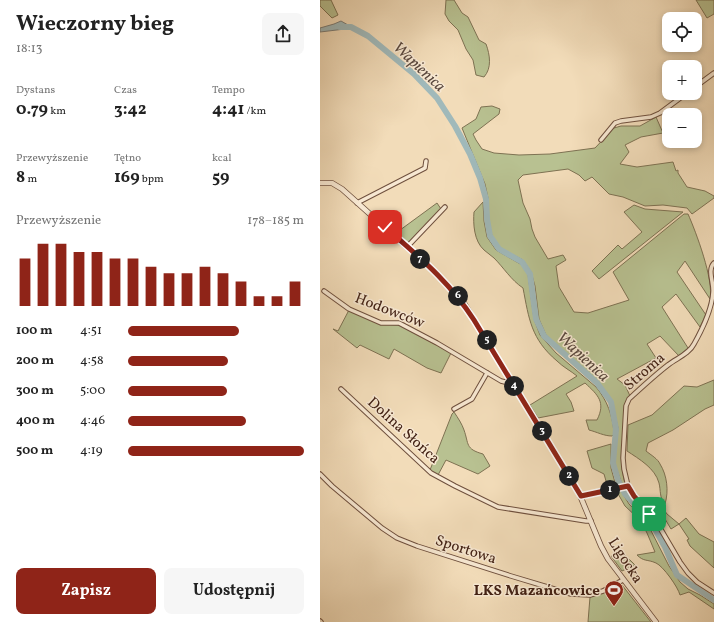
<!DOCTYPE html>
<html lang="pl">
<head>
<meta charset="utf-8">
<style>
	body { margin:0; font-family:Vollkorn,serif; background:#f6f6f6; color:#222; height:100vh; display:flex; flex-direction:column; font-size:15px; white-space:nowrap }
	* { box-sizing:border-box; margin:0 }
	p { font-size:13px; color:#767676 }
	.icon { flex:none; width:22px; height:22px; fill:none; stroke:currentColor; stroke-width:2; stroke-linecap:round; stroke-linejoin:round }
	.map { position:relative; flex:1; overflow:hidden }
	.drawer { display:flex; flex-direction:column; background:#fff; width:320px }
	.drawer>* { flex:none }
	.fabs { position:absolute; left:342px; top:12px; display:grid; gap:8px }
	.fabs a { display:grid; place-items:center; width:40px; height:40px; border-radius:8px; background:#fff; box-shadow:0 2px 6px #0003; font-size:20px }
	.pin { position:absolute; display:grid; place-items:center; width:34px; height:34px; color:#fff; margin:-17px; border-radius:8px; box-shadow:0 2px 6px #0006 }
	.km { position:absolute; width:20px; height:20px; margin:-10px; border-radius:50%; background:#222; color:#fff; font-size:11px; line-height:20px; text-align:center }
	.round { display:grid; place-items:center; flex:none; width:42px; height:42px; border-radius:8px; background:#f6f6f6 }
	.head { display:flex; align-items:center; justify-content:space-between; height:68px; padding:0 16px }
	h1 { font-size:22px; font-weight:700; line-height:30px }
	.metrics { display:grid; grid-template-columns:repeat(3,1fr); gap:6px; height:68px; padding:4px 16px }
	.metrics div { display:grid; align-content:center }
	.metrics b { font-size:17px; font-weight:700 }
	.metrics small { font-size:11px; font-weight:400 }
	.metrics p { font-size:11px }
	.chart { height:112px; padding:8px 16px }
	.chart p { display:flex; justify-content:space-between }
	.chart svg { width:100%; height:72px; margin-top:4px; stroke:#8f2418; stroke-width:6 }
	.action { display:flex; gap:8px; margin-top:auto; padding:8px 16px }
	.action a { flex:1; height:46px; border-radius:8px; background:#8f2418; color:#fff; font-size:16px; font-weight:700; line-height:46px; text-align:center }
	.action a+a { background:#f6f6f6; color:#222 }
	ul { padding:0 16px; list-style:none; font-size:13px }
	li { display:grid; grid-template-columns:64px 48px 1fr; align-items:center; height:30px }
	li i { height:10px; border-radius:5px; background:#8f2418 }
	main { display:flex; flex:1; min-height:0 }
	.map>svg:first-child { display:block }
	.green { fill:#b8c191; stroke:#7e7253 }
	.water { fill:#a0b9ba; stroke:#7b7d78 }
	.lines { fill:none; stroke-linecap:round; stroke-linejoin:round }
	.river { stroke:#a0b9ba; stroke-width:6 }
	.minor-casing { stroke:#6f503e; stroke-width:5.5 }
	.tertiary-casing { stroke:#6f503e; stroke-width:6 }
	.minor { stroke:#f7e8d2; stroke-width:3.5 }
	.tertiary { stroke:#f7e8d2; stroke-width:4.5 }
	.route-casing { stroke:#fff; stroke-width:8 }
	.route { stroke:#8f2418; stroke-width:5 }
	.labels { text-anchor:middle; stroke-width:3; stroke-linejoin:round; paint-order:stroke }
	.street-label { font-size:15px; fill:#432215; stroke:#f7e8d2 }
	.poi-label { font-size:15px; font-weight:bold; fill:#432215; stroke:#f7e8d2; text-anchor:end }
	.water-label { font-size:16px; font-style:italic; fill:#5a483e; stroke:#f7e8d2 }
</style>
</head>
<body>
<main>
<section class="drawer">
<div class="head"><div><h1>Wieczorny bieg</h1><p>18:13</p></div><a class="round"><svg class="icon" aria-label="share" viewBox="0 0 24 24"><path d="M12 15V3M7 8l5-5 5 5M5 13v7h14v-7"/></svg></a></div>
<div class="metrics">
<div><p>Dystans</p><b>0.79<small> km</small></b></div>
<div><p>Czas</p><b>3:42</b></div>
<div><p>Tempo</p><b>4:41<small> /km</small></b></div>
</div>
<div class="metrics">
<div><p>Przewyższenie</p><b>8<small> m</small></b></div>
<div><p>Tętno</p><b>169<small> bpm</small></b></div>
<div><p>kcal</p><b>59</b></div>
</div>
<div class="chart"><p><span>Przewyższenie</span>178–185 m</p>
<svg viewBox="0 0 160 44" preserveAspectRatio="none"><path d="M5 44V15M15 44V6M25 44V6M35 44V11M45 44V11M55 44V15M65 44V15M75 44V20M85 44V24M95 44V24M105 44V20M115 44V24M125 44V29M135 44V38M145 44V38M155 44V29"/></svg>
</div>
<ul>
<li><b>100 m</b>4:51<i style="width:63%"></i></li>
<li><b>200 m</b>4:58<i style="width:57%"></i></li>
<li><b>300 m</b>5:00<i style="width:56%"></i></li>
<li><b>400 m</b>4:46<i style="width:67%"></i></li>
<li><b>500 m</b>4:19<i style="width:100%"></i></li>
</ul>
<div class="action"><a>Zapisz</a><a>Udostępnij</a></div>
</section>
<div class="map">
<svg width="394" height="622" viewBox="0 0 394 622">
	<rect width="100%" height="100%" fill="#f2dcb9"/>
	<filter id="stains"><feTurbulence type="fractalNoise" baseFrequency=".005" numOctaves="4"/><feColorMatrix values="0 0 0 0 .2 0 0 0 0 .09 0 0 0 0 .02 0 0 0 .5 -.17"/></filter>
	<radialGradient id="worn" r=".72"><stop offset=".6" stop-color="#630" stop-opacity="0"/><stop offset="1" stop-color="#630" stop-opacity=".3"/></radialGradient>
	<g class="green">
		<polygon points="0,0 11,0 18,15 12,18 0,6"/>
		<path d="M 126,0 L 134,0 L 142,13 L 148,17 L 159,40 L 166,44 C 170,55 172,68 164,77 L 156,75 L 153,60 L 146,49 L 138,30 L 129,21 L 125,14 Z"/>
		<polygon points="376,0 394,0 394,14 387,18"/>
		<path d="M 172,106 L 180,109 L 179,114 L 153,134 L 156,140 L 162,149 L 174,153 L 199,155 L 230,154 L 275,148 L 294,128 L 301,126 L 320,126 L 336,117 L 343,133 L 321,137 L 305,145 L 309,152 L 300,164 L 317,167 L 353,162 L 356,171 L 358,170 L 358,173 L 367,187 L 385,191 L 394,196 L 394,198 L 372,214 L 367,208 L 343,205 L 325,206 L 303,197 L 289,194 L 272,177 L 265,181 L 259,175 L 248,169 L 203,175 L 198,180 L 203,203 L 210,219 L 212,229 L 215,237 L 228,259 L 243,255 L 246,260 L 236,266 L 239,287 L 254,312 L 268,313 L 309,300 L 293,272 L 364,214 L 368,214 C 376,232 394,280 390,299 L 365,261 L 357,272 L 386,315 L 380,327 L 356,294 L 342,307 L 368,348 L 359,356 L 340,336 L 327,344 L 336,358 L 297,379 L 305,385 L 310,396 C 303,409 305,417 304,432 C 302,452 300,463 305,484 L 302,484 L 294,462 L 298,428 L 292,401 L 278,382 L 226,335 L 219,319 L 215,286 L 211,272 L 203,260 L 180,248 L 172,236 L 168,218 L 168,198 L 165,184 L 142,128 L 156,119 L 161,107 Z"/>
		<path d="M 163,202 L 164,221 L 167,237 L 176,250 L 202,265 L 208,274 L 214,319 L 220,335 L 236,353 L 276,387 C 287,400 293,416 294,434 L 292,436 C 284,436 277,432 269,430 L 266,420 L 277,420 C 286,402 278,395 265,383 L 246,394 L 251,402 L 254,411 L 218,418 L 210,405 L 257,376 C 251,371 243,367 237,361 C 211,339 209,319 203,288 C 191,280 184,268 174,258 C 171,255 167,253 164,250 C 154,241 153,224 154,212 Z"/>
		<polygon points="117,203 121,209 88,244 76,233"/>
		<polygon points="314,205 325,209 363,212 279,279 272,271 298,245 302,249 322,232 304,212"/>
		<polygon points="29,310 61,324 80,325 131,353 121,373 107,368 74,349 69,359 40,345 37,348 13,329 18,331"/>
		<path d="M 394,380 L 394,405 L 385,409 L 353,430 L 328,443 L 326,451 C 331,455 338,459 340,464 C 347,475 349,491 345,504 C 339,497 341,491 339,483 C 335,468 319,459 307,451 L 308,425 L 332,415 L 364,386 L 377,387 Z"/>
		<path d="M 134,412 C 138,418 142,424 144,430 C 149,444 145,449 163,454 L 170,466 L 158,474 L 126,460 L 118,475 L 110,470 L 132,414 Z"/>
		<polygon points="291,444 291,468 296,486 288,488 284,474 272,468 267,451"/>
		<path d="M 301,491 L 309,504 L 325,519 L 349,566 L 360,582 L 368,589 L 380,595 L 394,604 L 394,609 L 369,592 L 360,595 C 358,587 343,566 336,563 C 327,559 324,562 317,555 L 335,552 L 327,533 L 320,520 L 305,506 L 297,492 Z"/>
		<polygon points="342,507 347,514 359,524 366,518 379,534 394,542 394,568 370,546 367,540 369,539 359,524 351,529 339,509"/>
		<polygon points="291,556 306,556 315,565 302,571"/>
		<polygon points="302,585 331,622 268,622 270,597"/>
	</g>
	<polygon class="water" points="21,21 28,25 25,29 0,32 0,28 14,24"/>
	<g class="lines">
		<polyline class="river" points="20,27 31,27 48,36 94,74 117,98 135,126 150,154 160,178 166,199 167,219 170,236 179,249 202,262 210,274 216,319 224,336 277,383 291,402 296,429 293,463 298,480 305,494 330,520 345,547 357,575 394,600"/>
		<defs>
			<g id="minor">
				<polyline points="375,87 394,73"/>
				<polyline points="281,140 295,123 301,121 331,117 340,113 367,93"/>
				<polyline points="37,203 105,168 106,161"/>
				<polyline points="87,247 125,207"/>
				<path d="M 394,263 C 387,270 394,283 393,292 C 392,310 383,328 374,344 C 369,354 357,358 348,365 C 335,375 322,387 309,399 L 306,406 L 303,458 L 304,469 L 308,486 L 320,504 L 340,528 L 360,562 L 368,573 L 377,582 L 394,593"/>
				<polyline points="4,291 29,309 61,323 79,323 117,343 181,381 185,382 191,380"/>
				<polyline points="21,389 111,473 135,486 178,507 266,521 271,521"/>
				<polyline points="134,409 152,399 167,373"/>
				<polyline points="0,474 12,486 62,528 77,538 97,546 191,576 251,594 270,595 283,591 303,580"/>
				<polyline points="261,496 308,486"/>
				<polyline points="0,621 1,622"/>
			</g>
			<polyline id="tertiary" points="0,183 12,183 22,189 118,275 144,303 259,493 281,546 288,559 336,622"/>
		</defs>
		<use href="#minor" class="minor-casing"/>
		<use href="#tertiary" class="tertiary-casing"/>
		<use href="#minor" class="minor"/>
		<use href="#tertiary" class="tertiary"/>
	</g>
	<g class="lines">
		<defs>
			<path id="route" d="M 65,227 C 99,257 129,281 154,320 L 261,496 L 308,486 L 314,496 L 329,514"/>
		</defs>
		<use href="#route" class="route-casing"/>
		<use href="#route" class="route"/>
	</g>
	<defs>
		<symbol id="stadium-pin" viewBox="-11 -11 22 30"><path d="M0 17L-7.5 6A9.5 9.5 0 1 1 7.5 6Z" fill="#8f2418" stroke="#f7e8d2"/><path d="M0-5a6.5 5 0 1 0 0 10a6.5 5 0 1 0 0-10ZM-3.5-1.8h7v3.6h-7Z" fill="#fff"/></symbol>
	</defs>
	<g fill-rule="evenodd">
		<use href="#stadium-pin" x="283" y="579" width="22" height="30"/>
	</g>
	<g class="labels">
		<g class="street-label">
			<text transform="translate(70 310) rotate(21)" y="5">Hodowców</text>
			<text transform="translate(324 371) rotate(-41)" y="5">Stroma</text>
			<text transform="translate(84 430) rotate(42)" y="5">Dolina Słońca</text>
			<text transform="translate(146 549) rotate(18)" y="5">Sportowa</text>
			<text transform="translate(306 560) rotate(57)" y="5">Ligocka</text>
		</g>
		<g class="poi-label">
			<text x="280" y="595">LKS Mazańcowice</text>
		</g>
		<g class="water-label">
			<text transform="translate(100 66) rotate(43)" y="6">Wapienica</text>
			<text transform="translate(264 356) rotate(43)" y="6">Wapienica</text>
		</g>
	</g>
	<rect width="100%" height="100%" filter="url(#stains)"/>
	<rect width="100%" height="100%" fill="url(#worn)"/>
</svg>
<div class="fabs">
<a><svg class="icon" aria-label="locate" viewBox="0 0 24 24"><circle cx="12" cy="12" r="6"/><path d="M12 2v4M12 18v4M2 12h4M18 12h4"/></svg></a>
<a>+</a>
<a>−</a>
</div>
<div class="pin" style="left:329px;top:514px;background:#1e9e55"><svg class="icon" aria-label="arrive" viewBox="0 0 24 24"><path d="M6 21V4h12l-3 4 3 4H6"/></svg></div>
<div class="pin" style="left:65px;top:227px;background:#d93025"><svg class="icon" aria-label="check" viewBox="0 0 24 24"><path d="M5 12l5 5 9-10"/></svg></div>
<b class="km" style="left:290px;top:490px">1</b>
<b class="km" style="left:249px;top:476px">2</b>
<b class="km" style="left:222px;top:431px">3</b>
<b class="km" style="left:194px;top:386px">4</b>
<b class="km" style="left:167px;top:340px">5</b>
<b class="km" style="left:138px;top:296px">6</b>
<b class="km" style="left:100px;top:259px">7</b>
</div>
</main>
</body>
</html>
